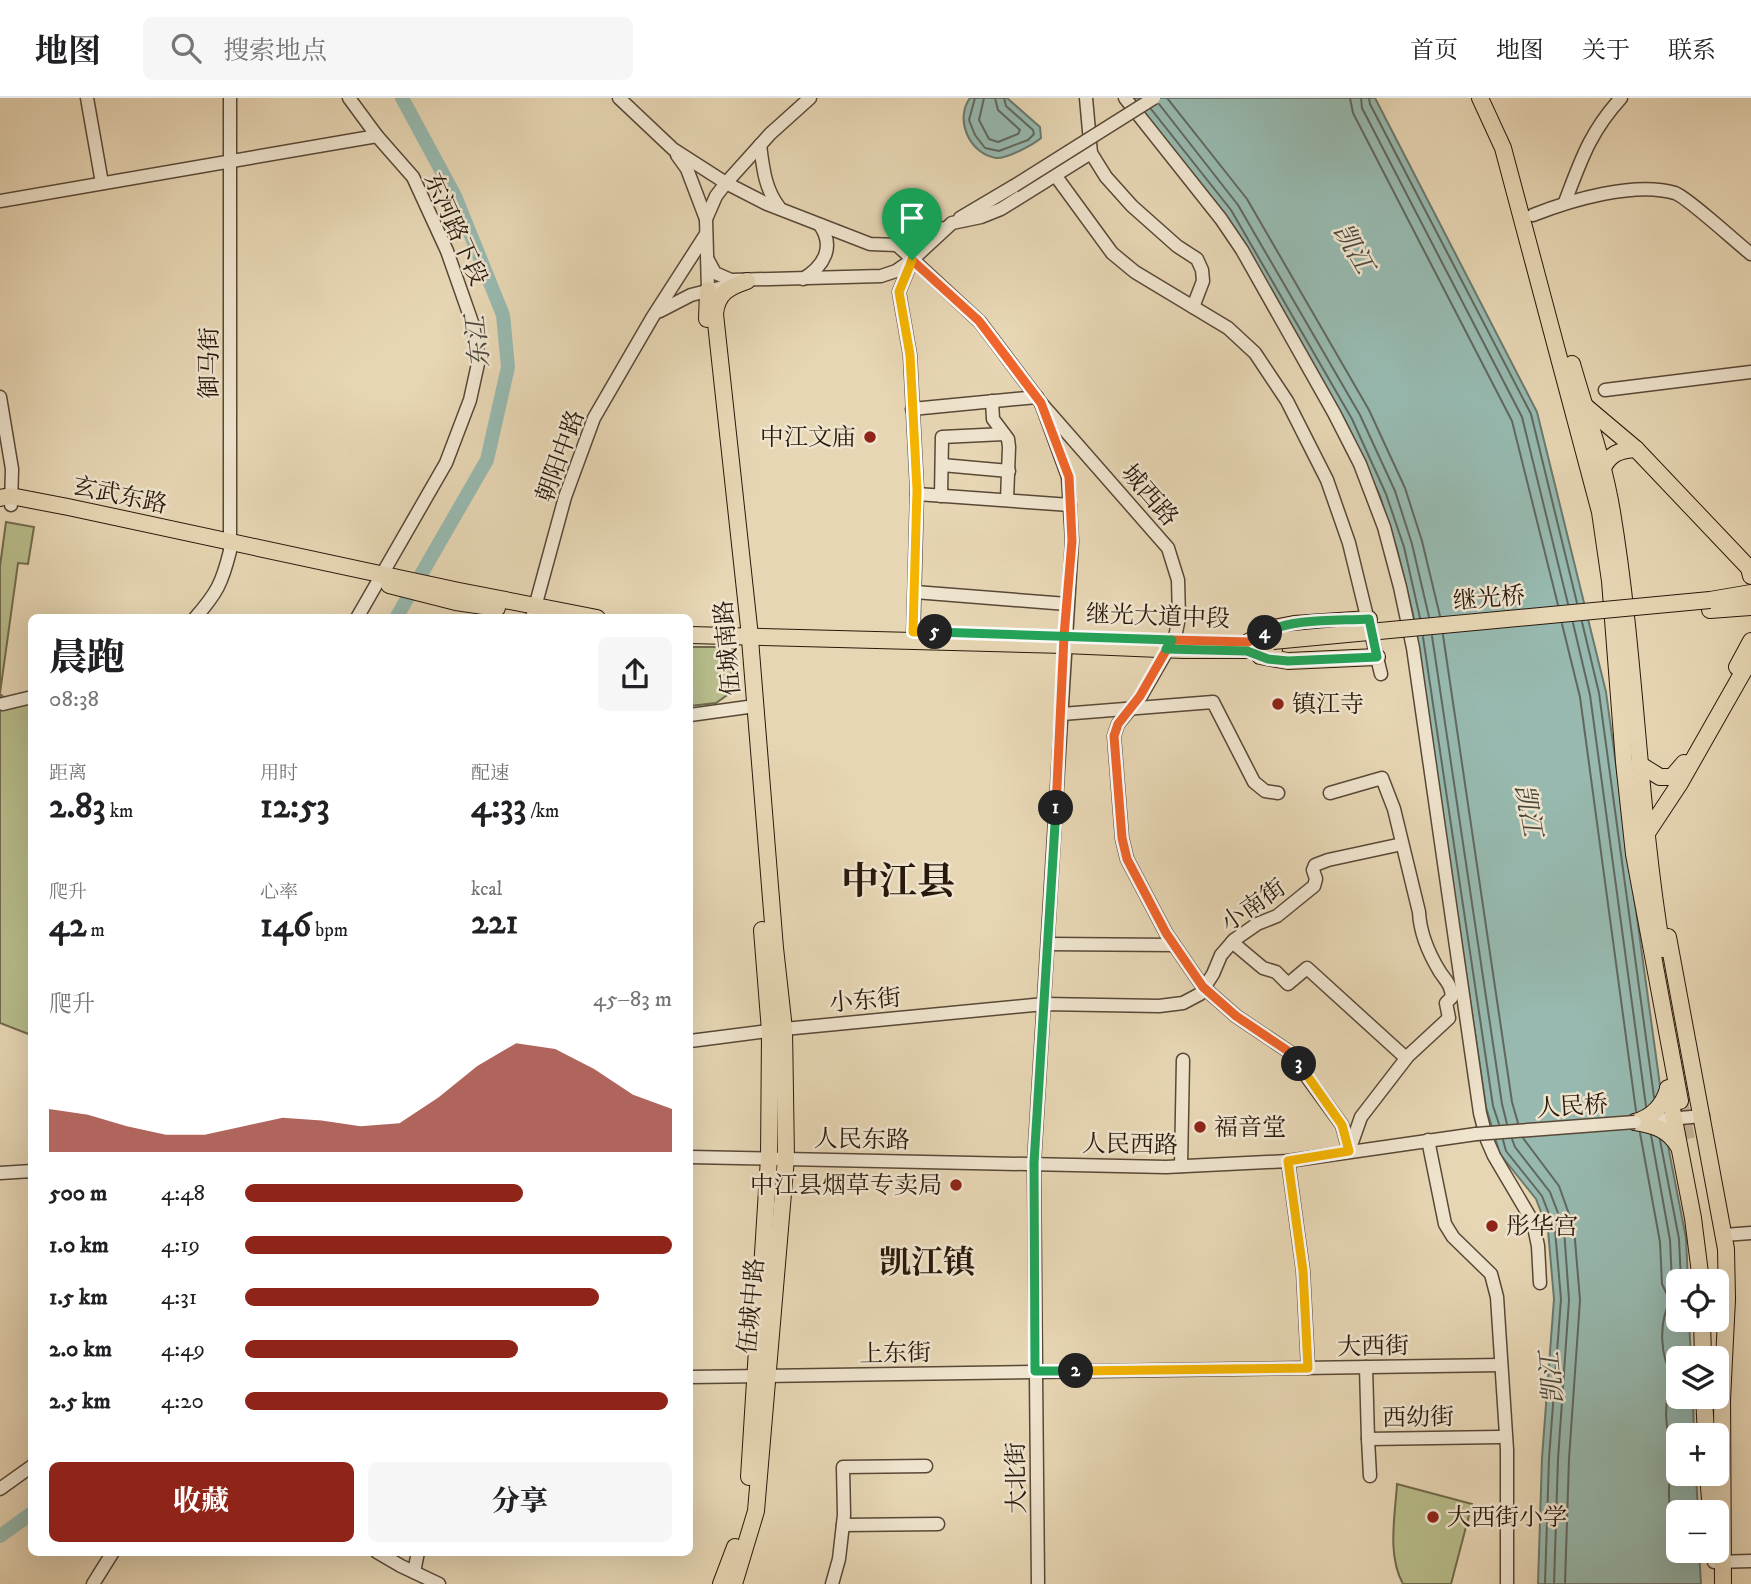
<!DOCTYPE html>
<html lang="zh">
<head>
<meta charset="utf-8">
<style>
	body { margin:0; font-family:"IM FELL DW Pica","Noto Serif SC",serif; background:#f6f6f6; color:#202124; height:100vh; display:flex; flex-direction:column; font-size:26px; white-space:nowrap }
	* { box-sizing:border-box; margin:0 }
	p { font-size:23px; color:#757577 }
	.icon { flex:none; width:38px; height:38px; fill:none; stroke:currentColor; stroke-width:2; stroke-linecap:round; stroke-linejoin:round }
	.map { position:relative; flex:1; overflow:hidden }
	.details { position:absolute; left:28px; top:516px; width:665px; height:942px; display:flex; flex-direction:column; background:#fff; border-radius:10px; box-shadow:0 7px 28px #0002 }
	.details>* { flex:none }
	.tools { position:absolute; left:1666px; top:1171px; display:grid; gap:14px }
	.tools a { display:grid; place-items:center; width:63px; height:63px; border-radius:10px; background:#fff; box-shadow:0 7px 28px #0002; font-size:35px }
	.pin { position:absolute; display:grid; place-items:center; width:60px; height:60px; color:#fff; margin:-72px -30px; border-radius:50% 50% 50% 0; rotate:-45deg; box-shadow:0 0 7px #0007 }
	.pin .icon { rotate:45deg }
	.km { position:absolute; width:35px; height:35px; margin:-18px; border-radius:50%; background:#222; color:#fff; font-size:19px; line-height:35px; text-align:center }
	.round { display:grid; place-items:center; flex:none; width:74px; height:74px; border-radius:10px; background:#f6f6f6 }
	.summary { display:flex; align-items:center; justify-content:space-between; height:119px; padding:0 21px }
	h1 { font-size:38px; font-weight:800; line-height:52px }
	.stats { display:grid; grid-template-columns:repeat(3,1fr); gap:10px; height:119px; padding:7px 21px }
	.stats div { display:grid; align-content:center }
	.stats b { font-size:35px; font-weight:800 }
	.stats small { font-size:19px; font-weight:400 }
	.stats p { font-size:19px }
	.chart { height:196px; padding:14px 21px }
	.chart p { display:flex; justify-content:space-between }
	.chart svg { width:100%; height:126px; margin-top:7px; fill:#8f2418; opacity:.7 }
	.primary-button { display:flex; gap:14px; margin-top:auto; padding:14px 21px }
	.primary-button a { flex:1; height:80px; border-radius:10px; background:#8f2418; color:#fff; font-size:28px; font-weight:800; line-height:80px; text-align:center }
	.primary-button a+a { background:#f6f6f6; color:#202124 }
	ul { padding:0 21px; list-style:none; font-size:23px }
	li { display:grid; grid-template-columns:112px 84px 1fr; align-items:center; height:52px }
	li i { height:18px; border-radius:9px; background:#8f2418 }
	header { display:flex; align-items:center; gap:42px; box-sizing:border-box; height:98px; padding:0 35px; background:#fff; border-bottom:2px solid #e0e0e0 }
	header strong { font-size:33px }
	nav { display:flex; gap:38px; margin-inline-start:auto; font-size:24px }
	.search { width:490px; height:63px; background:#f6f6f6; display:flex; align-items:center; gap:18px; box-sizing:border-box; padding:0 24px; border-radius:10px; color:#757577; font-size:26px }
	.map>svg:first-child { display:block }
	.green { fill:#b8bd8b; stroke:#716a4c; stroke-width:2 }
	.water { fill:#97b9af; stroke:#6b796e; stroke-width:2 }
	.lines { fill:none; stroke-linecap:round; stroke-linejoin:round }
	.shore { stroke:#60685e; stroke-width:2 }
	.river { stroke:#97b9af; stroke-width:14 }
	.major-tunnel { stroke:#c1b092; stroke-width:16; stroke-dasharray:16 8; stroke-linecap:butt }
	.minor-casing { stroke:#594836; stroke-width:15 }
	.major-casing { stroke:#2a180c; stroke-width:18 }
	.minor { stroke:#efe4ce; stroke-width:12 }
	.major { stroke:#e7d6b4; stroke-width:16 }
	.minor-bridge-casing { stroke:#594836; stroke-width:15; stroke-linecap:butt }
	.major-bridge-casing { stroke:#2a180c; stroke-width:18; stroke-linecap:butt }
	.minor-bridge { stroke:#efe4ce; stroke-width:12 }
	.major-bridge { stroke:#e7d6b4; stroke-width:16 }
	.split-1-casing { stroke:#fff; stroke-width:14 }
	.split-2-casing { stroke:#fff; stroke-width:14 }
	.split-3-casing { stroke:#fff; stroke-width:14 }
	.split-4-casing { stroke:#fff; stroke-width:14 }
	.split-5-casing { stroke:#fff; stroke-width:14 }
	.split-6-casing { stroke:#fff; stroke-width:14 }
	.split-1 { stroke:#f0652b; stroke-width:9 }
	.split-2 { stroke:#22a559; stroke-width:9 }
	.split-3 { stroke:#f5b400; stroke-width:9 }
	.split-4 { stroke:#f0652b; stroke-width:9 }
	.split-5 { stroke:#22a559; stroke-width:9 }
	.split-6 { stroke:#f5b400; stroke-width:9 }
	.poi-dot { fill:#8f2418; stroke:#efe4ce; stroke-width:2.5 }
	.labels { text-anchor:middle; stroke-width:5; stroke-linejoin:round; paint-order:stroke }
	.street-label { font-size:24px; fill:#2a180c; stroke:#efe4ce }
	.poi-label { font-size:24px; fill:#2a180c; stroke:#efe4ce; text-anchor:start }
	.water-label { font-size:26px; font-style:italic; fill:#4b483d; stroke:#efe4ce }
	.district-label { font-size:32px; font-weight:bold; fill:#2a180c; stroke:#efe4ce }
	.town-label { font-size:38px; font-weight:bold; fill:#2a180c; stroke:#efe4ce }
</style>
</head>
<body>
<header>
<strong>地图</strong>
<div class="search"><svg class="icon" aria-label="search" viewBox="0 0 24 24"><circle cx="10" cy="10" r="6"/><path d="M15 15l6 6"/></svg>搜索地点</div>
<nav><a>首页</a><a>地图</a><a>关于</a><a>联系</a></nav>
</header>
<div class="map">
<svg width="1751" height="1486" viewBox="0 0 1751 1486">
	<rect width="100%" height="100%" fill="#e7d6b4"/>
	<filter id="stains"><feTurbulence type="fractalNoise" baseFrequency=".00286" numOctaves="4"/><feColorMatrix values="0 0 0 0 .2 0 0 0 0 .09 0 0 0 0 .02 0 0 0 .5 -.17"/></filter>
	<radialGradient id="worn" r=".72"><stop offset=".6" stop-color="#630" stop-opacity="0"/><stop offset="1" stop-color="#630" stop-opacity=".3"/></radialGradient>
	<g class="green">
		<polygon points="6,424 34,429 28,466 18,465 0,595 0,468"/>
		<polygon points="690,549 717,549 730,562 733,593 716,605 690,608"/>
		<polygon points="31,595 31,937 0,925 0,596 5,600"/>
		<path d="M 1397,1386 L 1472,1406 L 1451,1486 L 1403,1486 C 1387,1457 1395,1419 1397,1386 Z"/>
	</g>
	<g class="water">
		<path d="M 970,0 L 1007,0 L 1040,29 L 1041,40 C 1033,47 1006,61 996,60 C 970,56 954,22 970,0 Z"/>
		<polygon points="1132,0 1375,0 1537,314 1606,594 1669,1053 1686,1140 1688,1183 1678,1183 1678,1222 1689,1222 1691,1260 1678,1260 1678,1298 1693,1299 1694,1337 1678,1337 1678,1376 1696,1376 1698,1414 1678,1414 1678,1452 1699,1453 1701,1486 1538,1486 1542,1360 1554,1201 1548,1132 1536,1101 1500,1056 1486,1009 1413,516 1397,451 1380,398 1346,324 1225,116"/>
	</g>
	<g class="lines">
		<g class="shore">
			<polyline points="975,0 969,22 975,37 985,50 999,53 1028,42 1034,36 1033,32 1006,8 1004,0"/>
			<polyline points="984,0 979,22 989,41 998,44 1018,36 1020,32 998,12 995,0"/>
			<polyline points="1167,0 1247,101 1369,312 1405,390 1422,443 1440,518"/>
			<polyline points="1350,0 1353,15 1512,323 1558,507"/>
			<polyline points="1361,0 1362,10 1522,319 1568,506"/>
			<polyline points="1369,0 1370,6 1531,316 1577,505"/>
			<polyline points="1159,6 1238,107 1360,317 1395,393 1412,446 1429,519"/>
			<polyline points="1151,11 1231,112 1352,321 1386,396 1404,449 1420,520"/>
			<polyline points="1582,524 1599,595 1654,999"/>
			<polyline points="1573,525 1590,597 1646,1008"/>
			<polyline points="1562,526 1580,599 1636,1013"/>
			<polyline points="1443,537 1512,1004 1518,1025"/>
			<polyline points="1432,538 1502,1006 1507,1026"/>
			<polyline points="1423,539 1493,1008 1499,1026"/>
			<path d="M 1640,1035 L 1660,1144 L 1662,1186 L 1670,1203 C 1659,1224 1659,1259 1674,1280 C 1663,1301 1663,1336 1677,1357 C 1667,1376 1665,1412 1678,1431"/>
			<polyline points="1651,1037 1670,1142 1672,1184 1678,1195"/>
			<polyline points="1523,1040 1559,1088 1574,1130 1580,1202 1569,1361 1565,1486"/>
			<polyline points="1512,1041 1515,1049 1550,1094 1564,1131 1569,1202 1558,1361 1554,1486"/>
			<polyline points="1503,1042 1506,1053 1542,1098 1555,1132 1561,1201 1549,1360 1545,1486"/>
			<polyline points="1660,1042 1679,1141 1681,1183"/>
		</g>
		<g class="river">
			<polyline points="396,520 487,362 508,269 503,217 455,98 402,0"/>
			<polyline points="0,1438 32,1415"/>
		</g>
		<polyline class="major-tunnel" points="1680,1003 1687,1041"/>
		<defs>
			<g id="minor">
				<polyline points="87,0 102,85"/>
				<polyline points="349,0 377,38 413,79 447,153 473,227 479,261 470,302 446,365 357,520"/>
				<polyline points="619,0 673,51 726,85 770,36 810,0"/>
				<polyline points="1086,0 1091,55 1106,79 1132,108 1177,148 1197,161 1202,172 1203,183 1193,209"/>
				<polyline points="1125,0 1221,121 1242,152 1334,315 1360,366 1384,429 1400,489 1413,550 1480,1015 1487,1042 1494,1058 1533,1124 1538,1148 1540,1185"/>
				<path d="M 760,47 C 763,70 765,91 779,109"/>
				<polyline points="677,57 687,71 706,121"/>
				<polyline points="1055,77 1112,155 1135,174 1228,230 1255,255 1287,303 1327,382 1349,445 1381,576"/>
				<polyline points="0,103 377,38"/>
				<path d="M 1565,104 C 1581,62 1590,34 1621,0"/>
				<path d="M 1533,117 C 1571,102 1635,83 1675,95 C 1687,99 1737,145 1751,156"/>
				<polyline points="960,120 1014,88"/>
				<polyline points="897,147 980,224 1041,305 1168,450 1178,482 1179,520 1175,539 1141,598 1118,626 1114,638 1122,740 1127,761 1166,835 1203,889 1236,918 1288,953 1342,1027 1349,1053"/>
				<polyline points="708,162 715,175 731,182 881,178 896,173 912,162 952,125 981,119 1001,111 1091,55"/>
				<polyline points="912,162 899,194 910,257 917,392 913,543"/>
				<path d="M 803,181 C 824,168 835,149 820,127"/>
				<polyline points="708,192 706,121 716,98 726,85 767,106 870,146 897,147 941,130"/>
				<polyline points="660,213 691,197 735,186"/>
				<polyline points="1605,292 1751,274"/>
				<polyline points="0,299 12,371 11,407"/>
				<polyline points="992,303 993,321 1008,341 1009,349 1007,402"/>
				<polyline points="912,311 1037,299"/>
				<polyline points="942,367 1009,373"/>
				<polyline points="917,396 1070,407"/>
				<polyline points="941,398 942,339 1004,336"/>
				<polyline points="915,494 1067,506"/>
				<path d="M 195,520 C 217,495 222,485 230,453 L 230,0"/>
				<polyline points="532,520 565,399 594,320 652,220 706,136"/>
				<polyline points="3,606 32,599"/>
				<polyline points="1062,616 1213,604 1254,684 1265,693 1278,695"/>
				<polyline points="690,617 755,608"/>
				<path d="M 1330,695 L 1382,680 L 1394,711 L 1419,814 C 1420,835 1429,856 1440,874 C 1447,884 1451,887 1452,899 L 1446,905 L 1449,920 L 1408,958 L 1361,1019 L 1349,1053"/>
				<polyline points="1232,844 1263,870 1276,874 1288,886 1307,870 1406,960"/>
				<polyline points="1048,846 1174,847"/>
				<polyline points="690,943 784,931 1044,906 1159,908 1183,905 1200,896 1213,876 1221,857 1234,842 1257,826 1277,818 1314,788 1316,781 1313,772 1315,767 1328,762 1402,746"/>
				<polyline points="1645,1023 1703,1018"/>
				<polyline points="1428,1042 1445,1126 1453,1139 1491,1176 1497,1199 1507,1352 1507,1486"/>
				<polyline points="690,1059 1166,1069 1288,1063 1476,1036"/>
				<polyline points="1288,1063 1303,1173 1308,1270"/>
				<polyline points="1181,1068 1183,962"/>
				<polyline points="0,1075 32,1073"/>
				<polyline points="1724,1137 1751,1135"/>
				<polyline points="1366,1269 1368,1341 1499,1339"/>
				<polyline points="690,1279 1501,1267"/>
				<polyline points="1368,1341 1370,1378"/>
				<polyline points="0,1391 32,1368"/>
				<polyline points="843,1427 938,1426"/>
				<polyline points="377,1454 401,1468 439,1486"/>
				<polyline points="1714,1464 1751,1463"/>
				<polyline points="414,1474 418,1454"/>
				<polyline points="93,1486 113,1454"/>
				<polyline points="832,1486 839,1461 844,1417 843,1369 926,1368"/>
				<polyline points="1038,1486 1034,1065 1072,443 1068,379 1041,305"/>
			</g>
			<g id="major">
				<polyline points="1480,0 1503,50 1600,414 1610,483 1624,664 1634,756 1680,1003"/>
				<polyline points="707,221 708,192"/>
				<path d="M 1572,266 C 1586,315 1604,364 1612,414 C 1636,559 1638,707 1662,851"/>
				<polyline points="1585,308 1636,351 1749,470 1751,478"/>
				<path d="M 1602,372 C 1609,356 1619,352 1636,351"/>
				<polyline points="0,400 11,398 68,409 459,493 597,520"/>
				<polyline points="389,487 456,504 497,510"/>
				<polyline points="1710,502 1751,495"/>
				<polyline points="1710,512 1751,509"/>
				<polyline points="690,537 1064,547 1183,552 1274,552"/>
				<polyline points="1248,544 1273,530 1294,526 1369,521"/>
				<polyline points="1260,558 1288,563 1377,559"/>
				<polyline points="1737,569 1751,543"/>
				<polyline points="1639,666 1660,679 1672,679 1684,665"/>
				<polyline points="1647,735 1680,685 1751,560"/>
				<polyline points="1668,839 1726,1151 1727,1201 1722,1302"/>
				<polyline points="1668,990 1693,1120 1701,1183"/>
				<path d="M 1635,1024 C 1654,1027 1668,1031 1679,1049"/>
				<path d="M 1635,1024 C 1653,1019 1663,1008 1668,991"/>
				<polyline points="1702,1222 1703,1260"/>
				<polyline points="1722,1292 1723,1486"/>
				<polyline points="1704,1298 1706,1337"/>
				<polyline points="1708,1376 1711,1414"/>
				<polyline points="749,1379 769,1060 770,933 762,832"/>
				<polyline points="721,1486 735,1449"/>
				<path d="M 734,1486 L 756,1413 L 786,1060 L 784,931 L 775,850 L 749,529 L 715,216 C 717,195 729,189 747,183"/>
			</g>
		</defs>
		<use href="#minor" class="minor-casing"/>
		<use href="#major" class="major-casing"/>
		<use href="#minor" class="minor"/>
		<use href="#major" class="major"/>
		<defs>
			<g id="minor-bridge">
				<polyline points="1014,88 1154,0"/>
				<polyline points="1476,1036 1635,1024"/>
			</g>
			<polyline id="major-bridge" points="1273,543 1710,502"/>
		</defs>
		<use href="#minor-bridge" class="minor-bridge-casing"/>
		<use href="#major-bridge" class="major-bridge-casing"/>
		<use href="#minor-bridge" class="minor-bridge"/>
		<use href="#major-bridge" class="major-bridge"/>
	</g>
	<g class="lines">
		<defs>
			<polyline id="split-1" points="912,162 979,223 1041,305 1069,379 1072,443 1064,538 1056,710"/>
			<polyline id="split-2" points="1056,710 1034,1065 1035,1273 1076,1273"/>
			<polyline id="split-3" points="1076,1273 1308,1270 1303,1173 1288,1063 1349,1053 1342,1027 1299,966"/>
			<polyline id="split-4" points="1265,535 1248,544 1172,542 1140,598 1118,626 1114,638 1122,740 1127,761 1166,835 1203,889 1236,918 1288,953 1299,966"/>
			<path id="split-5" d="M 935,534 L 1172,542 L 1166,551 L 1247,553 L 1268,561 L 1288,563 L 1377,559 L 1369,521 C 1338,523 1291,520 1265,535"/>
			<polyline id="split-6" points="912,162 899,194 910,257 917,392 913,534 935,534"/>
		</defs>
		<use href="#split-1" class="split-1-casing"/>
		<use href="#split-2" class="split-2-casing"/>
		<use href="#split-3" class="split-3-casing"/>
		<use href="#split-4" class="split-4-casing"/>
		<use href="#split-5" class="split-5-casing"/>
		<use href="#split-6" class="split-6-casing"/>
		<use href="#split-1" class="split-1"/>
		<use href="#split-2" class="split-2"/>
		<use href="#split-3" class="split-3"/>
		<use href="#split-4" class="split-4"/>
		<use href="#split-5" class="split-5"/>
		<use href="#split-6" class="split-6"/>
	</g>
	<g class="poi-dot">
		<circle cx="870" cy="339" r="7"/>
		<circle cx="1278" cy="606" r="7"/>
		<circle cx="1200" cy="1029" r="7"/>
		<circle cx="956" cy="1087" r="7"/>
		<circle cx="1492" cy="1128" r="7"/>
		<circle cx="1433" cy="1419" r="7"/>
	</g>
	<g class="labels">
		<g class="street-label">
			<text transform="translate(456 131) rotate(66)" y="8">东河路下段</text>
			<text transform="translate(209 265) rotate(-90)" y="8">御马街</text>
			<text transform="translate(560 358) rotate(-70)" y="8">朝阳中路</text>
			<text transform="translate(120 397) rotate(12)" y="8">玄武东路</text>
			<text transform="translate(1150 397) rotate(49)" y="8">城西路</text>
			<text transform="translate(1489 500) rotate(-5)" y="8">继光桥</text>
			<text transform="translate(1158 518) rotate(2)" y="8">继光大道中段</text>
			<text transform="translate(727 550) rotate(-95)" y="8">伍城南路</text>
			<text transform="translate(1253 807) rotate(-35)" y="8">小南街</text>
			<text transform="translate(865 902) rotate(-5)" y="8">小东街</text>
			<text transform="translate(1572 1008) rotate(-4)" y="8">人民桥</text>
			<text transform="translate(862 1041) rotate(1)" y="8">人民东路</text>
			<text transform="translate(1130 1046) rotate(1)" y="8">人民西路</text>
			<text transform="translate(751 1208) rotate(-85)" y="8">伍城中路</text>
			<text transform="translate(1373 1248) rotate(-1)" y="8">大西街</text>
			<text transform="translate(895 1255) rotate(-1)" y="8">上东街</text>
			<text transform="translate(1418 1319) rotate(-1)" y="8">西幼街</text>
			<text transform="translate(1016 1380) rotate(-91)" y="8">大北街</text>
		</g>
		<g class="poi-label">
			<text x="856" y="347" text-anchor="end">中江文庙</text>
			<text x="1292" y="614">镇江寺</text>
			<text x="1214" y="1037">福音堂</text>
			<text x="942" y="1095" text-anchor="end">中江县烟草专卖局</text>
			<text x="1506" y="1136">彤华宫</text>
			<text x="1447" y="1427">大西街小学</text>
		</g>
		<g class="water-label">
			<text transform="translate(1354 150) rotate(60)" y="9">凯江</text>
			<text transform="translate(477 244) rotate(-96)" y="9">东江</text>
			<text transform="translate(1529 712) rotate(80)" y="9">凯江</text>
			<text transform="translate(1551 1280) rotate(-95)" y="9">凯江</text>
		</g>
		<g class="district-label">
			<text x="927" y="1175">凯江镇</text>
		</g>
		<g class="town-label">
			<text x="898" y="796">中江县</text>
		</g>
	</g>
	<rect width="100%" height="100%" filter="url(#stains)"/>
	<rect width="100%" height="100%" fill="url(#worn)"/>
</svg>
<div class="tools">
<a><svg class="icon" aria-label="locate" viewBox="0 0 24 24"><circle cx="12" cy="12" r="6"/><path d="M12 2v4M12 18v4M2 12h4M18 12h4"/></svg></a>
<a><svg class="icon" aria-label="layers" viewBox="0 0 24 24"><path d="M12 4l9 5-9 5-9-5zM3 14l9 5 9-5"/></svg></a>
<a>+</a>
<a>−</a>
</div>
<div class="pin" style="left:912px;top:162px;background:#1e9e55"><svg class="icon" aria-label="arrive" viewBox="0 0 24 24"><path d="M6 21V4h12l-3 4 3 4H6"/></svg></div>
<b class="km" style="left:1056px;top:710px">1</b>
<b class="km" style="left:1076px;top:1273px">2</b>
<b class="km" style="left:1299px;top:966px">3</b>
<b class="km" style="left:1265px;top:535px">4</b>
<b class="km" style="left:935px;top:534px">5</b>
<section class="details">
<div class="summary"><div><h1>晨跑</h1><p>08:38</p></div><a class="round"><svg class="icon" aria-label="share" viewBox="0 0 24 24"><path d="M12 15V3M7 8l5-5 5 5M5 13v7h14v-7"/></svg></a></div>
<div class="stats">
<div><p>距离</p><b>2.83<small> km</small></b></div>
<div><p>用时</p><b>12:53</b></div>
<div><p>配速</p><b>4:33<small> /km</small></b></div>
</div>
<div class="stats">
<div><p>爬升</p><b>42<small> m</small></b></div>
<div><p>心率</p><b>146<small> bpm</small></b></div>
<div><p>kcal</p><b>221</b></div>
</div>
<div class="chart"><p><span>爬升</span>45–83 m</p>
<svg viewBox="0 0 160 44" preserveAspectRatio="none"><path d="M0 44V29L10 31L20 35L30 38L40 38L50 35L60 32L70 33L80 35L90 34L100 25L110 14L120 6L130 8L140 15L150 24L160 29V44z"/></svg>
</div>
<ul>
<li><b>500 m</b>4:48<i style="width:65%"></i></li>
<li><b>1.0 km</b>4:19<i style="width:100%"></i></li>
<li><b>1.5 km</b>4:31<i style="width:83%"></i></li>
<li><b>2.0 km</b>4:49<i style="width:64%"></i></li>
<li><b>2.5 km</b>4:20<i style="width:99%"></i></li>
</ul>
<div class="primary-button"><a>收藏</a><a>分享</a></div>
</section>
</div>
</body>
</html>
